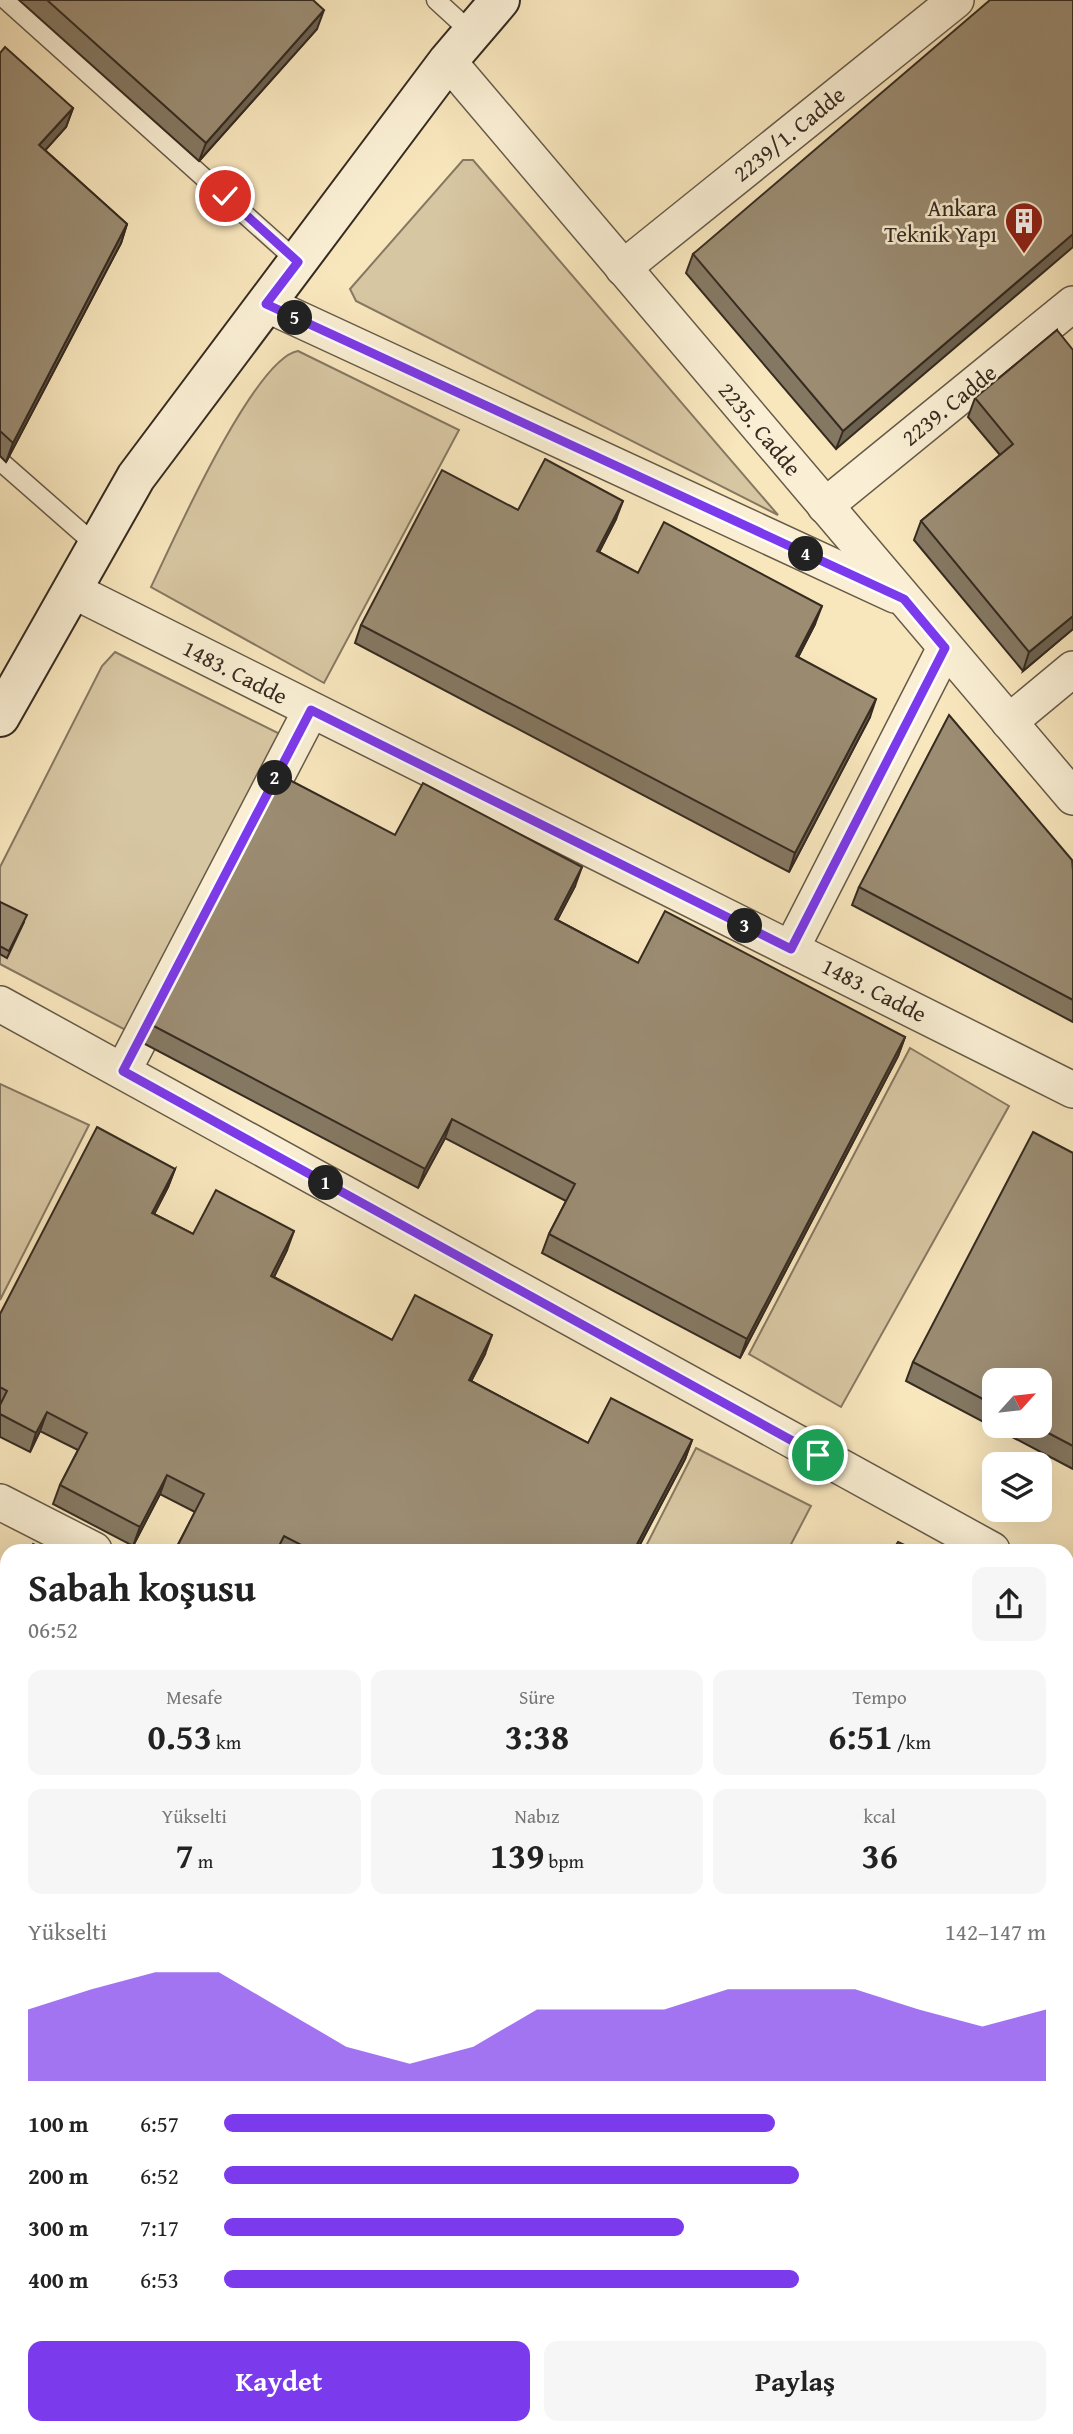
<!DOCTYPE html>
<html lang="tr">
<head>
<meta charset="utf-8">
<style>
	body { margin:0; font-family:"Gentium Book Plus",serif; background:#f6f6f6; color:#222; height:100vh; display:flex; flex-direction:column; font-size:26px; white-space:nowrap }
	* { box-sizing:border-box; margin:0 }
	p { font-size:23px; color:#767676 }
	.icon { flex:none; width:38px; height:38px; fill:none; stroke:currentColor; stroke-width:2; stroke-linecap:round; stroke-linejoin:round }
	.map { position:relative; flex:1; overflow:hidden }
	.drawer { position:absolute; left:0px; top:1544px; width:1074px; height:891px; display:flex; flex-direction:column; background:#fff; border-radius:21px 21px 0 0; box-shadow:0 7px 28px #0002 }
	.drawer>* { flex:none }
	.needle { width:46px; rotate:63deg }
	.buttons { position:absolute; left:982px; top:1368px; display:grid; gap:14px }
	.buttons a { display:grid; place-items:center; width:70px; height:70px; border-radius:14px; background:#fff; box-shadow:0 7px 28px #0002; font-size:35px }
	.pin { position:absolute; display:grid; place-items:center; width:60px; height:60px; color:#fff; margin:-30px; border:4px solid #fff; border-radius:50%; box-shadow:0 2px 7px #0007 }
	.km { position:absolute; width:35px; height:35px; margin:-18px; border-radius:50%; background:#222; color:#fff; font-size:19px; line-height:35px; text-align:center }
	.round { display:grid; place-items:center; flex:none; width:74px; height:74px; border-radius:14px; background:#f6f6f6 }
	.overview { display:flex; align-items:center; justify-content:space-between; height:119px; padding:0 28px }
	h1 { font-size:38px; font-weight:800; line-height:52px }
	.figures { display:grid; grid-template-columns:repeat(3,1fr); gap:10px; height:119px; padding:7px 28px }
	.figures div { display:grid; align-content:center; border-radius:14px; background:#f6f6f6; text-align:center }
	.figures b { font-size:35px; font-weight:800 }
	.figures small { font-size:19px; font-weight:400 }
	.figures p { font-size:19px }
	.chart { height:196px; padding:14px 28px }
	.chart p { display:flex; justify-content:space-between }
	.chart svg { width:100%; height:126px; margin-top:7px; fill:#7c3aed; opacity:.7 }
	.primary-button { display:flex; gap:14px; margin-top:auto; padding:14px 28px }
	.primary-button a { flex:1; height:80px; border-radius:14px; background:#7c3aed; color:#fff; font-size:28px; font-weight:800; line-height:80px; text-align:center }
	.primary-button a+a { background:#f6f6f6; color:#222 }
	ul { padding:0 28px; list-style:none; font-size:23px }
	li { display:grid; grid-template-columns:112px 84px 1fr; align-items:center; height:52px }
	li i { height:18px; border-radius:9px; background:#7c3aed }
	.map>svg:first-child { display:block }
	.green { fill:#d7c6a2; stroke:#867862; stroke-width:2 }
	.lines { fill:none; stroke-linecap:round; stroke-linejoin:round }
	.lane-casing { stroke:#665a48; stroke-width:21 }
	.street-casing { stroke:#665a48; stroke-width:38 }
	.secondary-casing { stroke:#362b21; stroke-width:42 }
	.lane { stroke:#faefd4; stroke-width:18 }
	.street { stroke:#faefd4; stroke-width:35 }
	.secondary { stroke:#faefd4; stroke-width:38 }
	.wall { fill:#857862; stroke:#362b21; stroke-width:2; fill-rule:evenodd }
	.shaded-wall { fill:#6c6250; stroke:#362b21; stroke-width:2 }
	.building { fill:#9b8c72; stroke:#362b21; stroke-width:2 }
	.route-casing { stroke:#fff; stroke-width:14 }
	.route { stroke:#7c3aed; stroke-width:9 }
	.labels { text-anchor:middle; stroke-width:5; stroke-linejoin:round; paint-order:stroke }
	.street-label { font-size:23px; fill:#362b21; stroke:#faefd4 }
	.poi-label { font-size:23px; fill:#362b21; stroke:#faefd4; text-anchor:end }
</style>
</head>
<body>
<div class="map">
<svg width="1073" height="2434" viewBox="0 0 1073 2434">
	<rect width="100%" height="100%" fill="#f8e6bd"/>
	<filter id="stains"><feTurbulence type="fractalNoise" baseFrequency=".00286" numOctaves="4"/><feColorMatrix values="0 0 0 0 .2 0 0 0 0 .09 0 0 0 0 .02 0 0 0 .5 -.17"/></filter>
	<radialGradient id="worn" r=".72"><stop offset=".6" stop-color="#630" stop-opacity="0"/><stop offset="1" stop-color="#630" stop-opacity=".3"/></radialGradient>
	<g class="green">
		<polygon points="463,160 473,160 778,515 356,301 350,289"/>
		<path d="M 298,351 L 459,430 L 324,683 L 151,587 C 172,543 254,358 298,351 Z"/>
		<polygon points="115,652 290,739 135,1035 0,964 0,867 102,666"/>
		<polygon points="910,1048 1009,1106 841,1407 749,1354"/>
		<polygon points="0,1084 89,1125 0,1300"/>
		<polygon points="696,1448 811,1506 788,1550 644,1550"/>
		<polygon points="185,2427 332,2427 329,2434 181,2434"/>
	</g>
	<g class="lines">
		<defs>
			<g id="lane">
				<polyline points="6,0 298,262"/>
				<polyline points="436,0 472,33"/>
				<polyline points="0,461 98,547"/>
			</g>
			<g id="street">
				<polyline points="448,61 1073,797"/>
				<polyline points="623,268 956,0"/>
				<polyline points="266,304 895,595"/>
				<polyline points="825,506 1073,304"/>
				<polyline points="74,591 1073,1090"/>
				<polyline points="1009,722 1073,669"/>
				<polyline points="791,949 945,648"/>
				<polyline points="0,1004 992,1550"/>
				<polyline points="123,1071 311,710"/>
				<polyline points="0,1502 94,1550"/>
				<polyline points="1068,1592 1073,1595"/>
				<polyline points="0,1972 7,1976"/>
				<polyline points="1068,2056 1073,2059"/>
				<polyline points="882,2427 895,2434"/>
			</g>
			<polyline id="secondary" points="0,717 136,477 448,61 500,0"/>
		</defs>
		<use href="#lane" class="lane-casing"/>
		<use href="#street" class="street-casing"/>
		<use href="#secondary" class="secondary-casing"/>
		<use href="#lane" class="lane"/>
		<use href="#street" class="street"/>
		<use href="#secondary" class="secondary"/>
	</g>
	<g class="wall">
		<polygon points="19,0 313,0 317,29 199,161"/>
		<polygon points="1073,0 836,449 686,273 693,254"/>
		<polygon points="0,53 73,108 66,127 45,150 127,224 121,243 6,462 0,456"/>
		<polygon points="1057,330 1073,629 1023,671 914,540 921,521 1000,455 968,417 975,398"/>
		<polygon points="518,510 616,519 599,552 638,573 815,624 798,657 870,717 789,872 355,643 361,625"/>
		<polygon points="395,835 575,886 557,920 638,963 905,1037 898,1056 740,1358 542,1253 549,1234 566,1201 445,1138 418,1188 143,1043 150,1024"/>
		<polygon points="1073,871 1073,1022 852,905 859,887"/>
		<polygon points="0,902 24,922 7,958 0,954"/>
		<path d="M 1073,1153 L 1073,1469 L 906,1381 L 913,1362 ZM 994,1381 L 1040,1426 L 994,1426 Z"/>
		<polygon points="175,1169 168,1187 154,1214 193,1234 287,1250 274,1277 392,1340 485,1354 471,1381 588,1443 692,1440 685,1459 637,1550 175,1550 195,1512 160,1494 133,1546 53,1504 60,1485 78,1450 40,1431 30,1452 0,1437 0,1314"/>
		<polygon points="0,1591 6,1594 7,1592 7,1937 0,1934"/>
		<polygon points="1068,1694 1073,1696 1073,1973 1068,1970"/>
		<polygon points="0,2052 7,2056 7,2332 0,2328"/>
		<polygon points="949,2427 1068,2427 1073,2434 962,2434"/>
	</g>
	<g class="shaded-wall">
		<polygon points="324,10 317,29 199,161 206,143"/>
		<polygon points="73,108 66,127 33,164 39,145"/>
		<polygon points="127,224 121,243 6,462 13,443"/>
		<polygon points="1073,234 1073,247 836,449 843,431"/>
		<polygon points="623,501 616,519 590,570 597,551"/>
		<polygon points="822,606 815,624 789,675 796,656"/>
		<polygon points="1073,616 1073,629 1023,671 1029,652"/>
		<polygon points="876,699 870,717 789,872 795,853"/>
		<polygon points="582,867 575,886 548,938 555,919"/>
		<polygon points="905,1037 898,1056 740,1358 747,1339"/>
		<polygon points="452,1119 445,1138 418,1188 425,1169"/>
		<polygon points="175,1169 168,1187 145,1232 152,1213"/>
		<polygon points="294,1231 287,1250 265,1295 271,1276"/>
		<polygon points="492,1335 485,1354 462,1399 469,1380"/>
		<polygon points="47,1412 40,1431 30,1452 36,1433"/>
		<polygon points="692,1440 685,1459 637,1550 634,1550"/>
		<polygon points="167,1475 160,1494 133,1546 140,1527"/>
	</g>
	<g class="building">
		<polygon points="47,0 313,0 324,10 206,143"/>
		<polygon points="990,0 1073,0 1073,234 843,431 693,254"/>
		<polygon points="5,47 73,108 39,145 127,224 13,443 0,431 0,53"/>
		<polygon points="1057,330 1073,350 1073,616 1029,652 921,521 1013,444 975,398"/>
		<polygon points="545,459 623,501 597,551 638,573 664,522 822,606 796,656 876,699 795,853 361,625 442,470 518,510"/>
		<polygon points="949,715 1072,860 1073,871 1073,1000 859,887"/>
		<polygon points="280,775 395,835 423,783 582,867 555,919 638,963 665,911 905,1037 747,1339 549,1234 575,1184 452,1119 425,1169 150,1024"/>
		<polygon points="0,902 27,915 9,951 0,946"/>
		<polygon points="97,1127 175,1169 152,1213 193,1234 216,1190 294,1231 271,1276 392,1340 415,1295 492,1335 469,1380 588,1443 611,1398 692,1440 634,1550 311,1550 284,1536 277,1550 184,1550 177,1547 204,1494 167,1475 140,1527 60,1485 87,1433 47,1412 36,1433 0,1414 0,1405 7,1391 0,1387 0,1314"/>
		<polygon points="1033,1132 1073,1153 1073,1446 1035,1426 1040,1426 1040,1381 994,1381 994,1405 913,1362"/>
		<polygon points="898,1542 915,1550 893,1550"/>
		<polygon points="33,1544 45,1550 29,1550"/>
		<polygon points="0,1591 6,1594 7,1592 7,1915 0,1911"/>
		<polygon points="1068,1694 1073,1696 1073,1951 1068,1948"/>
		<polygon points="0,2052 7,2056 7,2309 0,2306"/>
		<polygon points="1068,2090 1073,2093 1073,2434 1004,2434 992,2427 1068,2427"/>
		<polygon points="334,2427 722,2427 735,2434 331,2434"/>
		<polygon points="840,2427 853,2434 836,2434"/>
	</g>
	<g class="lines">
		<defs>
			<polyline id="route" points="225,196 298,262 266,304 904,599 945,648 791,949 311,710 123,1071 818,1455"/>
		</defs>
		<use href="#route" class="route-casing"/>
		<use href="#route" class="route"/>
	</g>
	<defs>
		<symbol id="building-pin" viewBox="-11 -11 22 30"><path d="M0 17L-7.5 6A9.5 9.5 0 1 1 7.5 6Z" fill="#8f2418" stroke="#faefd4"/><path d="M-4-6H4V6H1V3H-1V6H-4ZM-2.5-4.3h1.7v1.8h-1.7ZM.8-4.3h1.7v1.8H.8ZM-2.5-1h1.7V.8h-1.7ZM.8-1h1.7V.8H.8Z" fill="#fff"/></symbol>
	</defs>
	<g fill-rule="evenodd">
		<use href="#building-pin" x="1002" y="199" width="44" height="60"/>
	</g>
	<g class="labels">
		<g class="street-label">
			<text transform="translate(789 134) rotate(-39)" y="8">2239/1. Cadde</text>
			<text transform="translate(949 405) rotate(-39)" y="8">2239. Cadde</text>
			<text transform="translate(760 429) rotate(50)" y="8">2235. Cadde</text>
			<text transform="translate(235 672) rotate(27)" y="8">1483. Cadde</text>
			<text transform="translate(874 990) rotate(27)" y="8">1483. Cadde</text>
		</g>
		<g class="poi-label">
			<text x="997" y="216">Ankara<tspan x="997" dy="26">Teknik Yapı</tspan></text>
		</g>
	</g>
	<rect width="100%" height="100%" filter="url(#stains)"/>
	<rect width="100%" height="100%" fill="url(#worn)"/>
</svg>
<div class="buttons">
<a><svg class="needle" viewBox="-14 -14 28 28"><path d="M0-13l5 13h-10z" fill="#e53935"/><path d="M0 13l5-13h-10z" fill="#767676"/></svg></a>
<a><svg class="icon" aria-label="layers" viewBox="0 0 24 24"><path d="M12 4l9 5-9 5-9-5zM3 14l9 5 9-5"/></svg></a>
</div>
<div class="pin" style="left:818px;top:1455px;background:#1e9e55"><svg class="icon" aria-label="arrive" viewBox="0 0 24 24"><path d="M6 21V4h12l-3 4 3 4H6"/></svg></div>
<div class="pin" style="left:225px;top:196px;background:#d93025"><svg class="icon" aria-label="check" viewBox="0 0 24 24"><path d="M5 12l5 5 9-10"/></svg></div>
<b class="km" style="left:326px;top:1183px">1</b>
<b class="km" style="left:275px;top:778px">2</b>
<b class="km" style="left:745px;top:926px">3</b>
<b class="km" style="left:806px;top:554px">4</b>
<b class="km" style="left:295px;top:318px">5</b>
<section class="drawer">
<div class="overview"><div><h1>Sabah koşusu</h1><p>06:52</p></div><a class="round"><svg class="icon" aria-label="share" viewBox="0 0 24 24"><path d="M12 15V3M7 8l5-5 5 5M5 13v7h14v-7"/></svg></a></div>
<div class="figures">
<div><p>Mesafe</p><b>0.53<small> km</small></b></div>
<div><p>Süre</p><b>3:38</b></div>
<div><p>Tempo</p><b>6:51<small> /km</small></b></div>
</div>
<div class="figures">
<div><p>Yükselti</p><b>7<small> m</small></b></div>
<div><p>Nabız</p><b>139<small> bpm</small></b></div>
<div><p>kcal</p><b>36</b></div>
</div>
<div class="chart"><p><span>Yükselti</span>142–147 m</p>
<svg viewBox="0 0 160 44" preserveAspectRatio="none"><path d="M0 44V19L10 12L20 6L30 6L40 19L50 32L60 38L70 32L80 19L90 19L100 19L110 12L120 12L130 12L140 19L150 25L160 19V44z"/></svg>
</div>
<ul>
<li><b>100 m</b>6:57<i style="width:67%"></i></li>
<li><b>200 m</b>6:52<i style="width:70%"></i></li>
<li><b>300 m</b>7:17<i style="width:56%"></i></li>
<li><b>400 m</b>6:53<i style="width:70%"></i></li>
</ul>
<div class="primary-button"><a>Kaydet</a><a>Paylaş</a></div>
</section>
</div>
</body>
</html>
